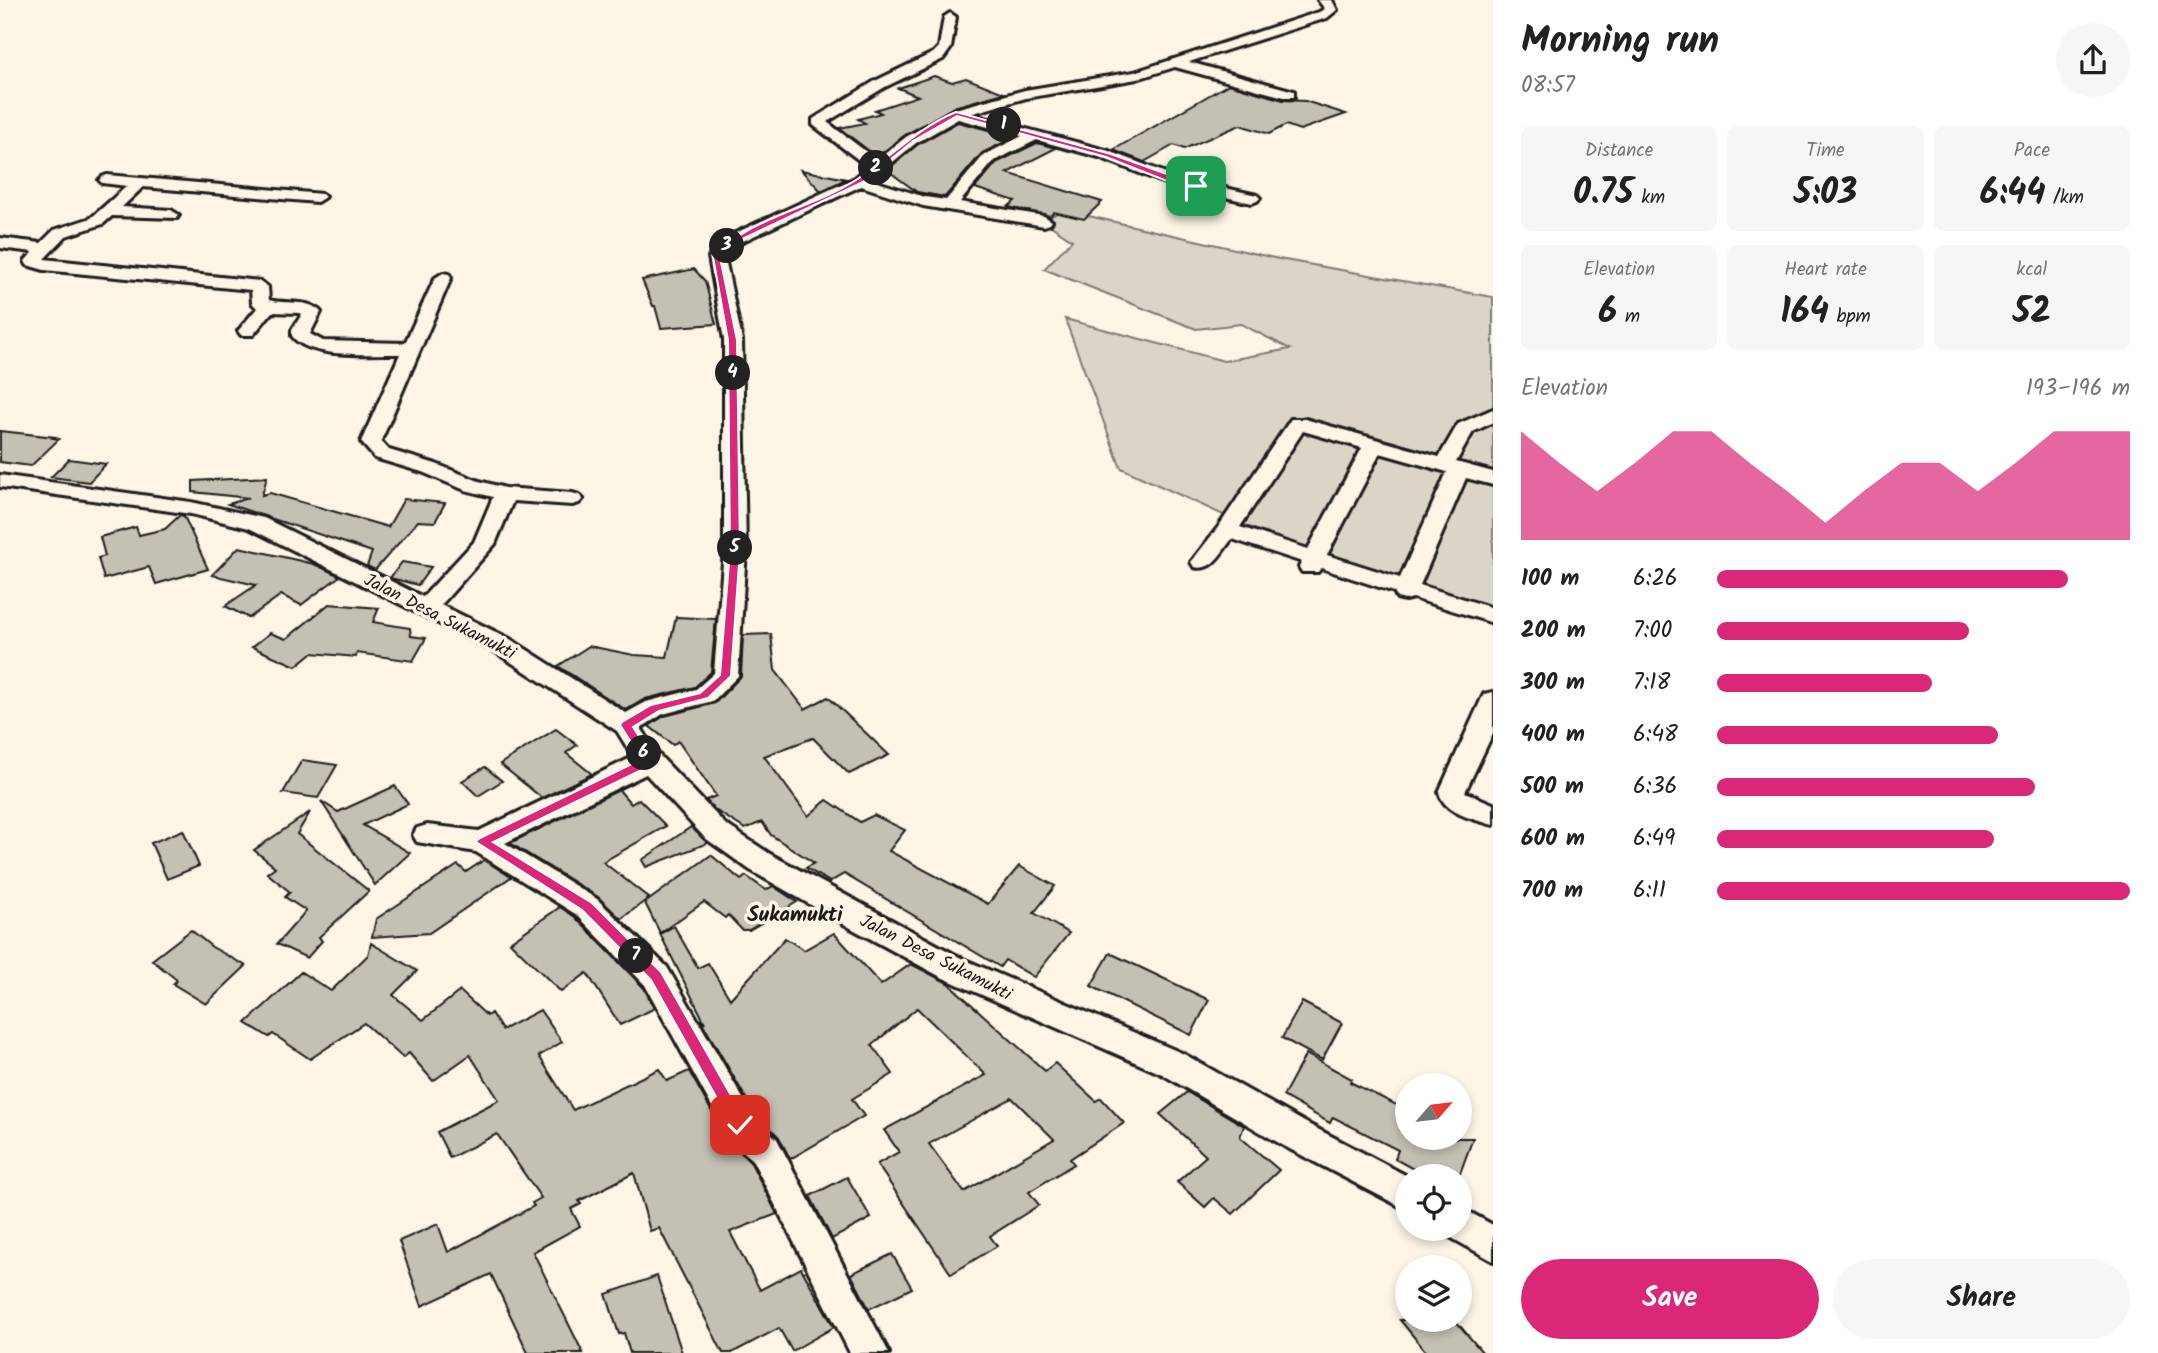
<!DOCTYPE html>
<html lang="en">
<head>
<meta charset="utf-8">
<style>
	body { margin:0; font-family:Kalam,sans-serif; background:#f6f6f6; color:#202124; height:100vh; display:flex; flex-direction:column; font-size:26px; white-space:nowrap }
	* { box-sizing:border-box; margin:0 }
	p { font-size:23px; color:#757577 }
	.icon { flex:none; width:38px; height:38px; fill:none; stroke:currentColor; stroke-width:2; stroke-linecap:round; stroke-linejoin:round }
	.map { position:relative; flex:1; overflow:hidden }
	.side { display:flex; flex-direction:column; background:#fff; width:665px }
	.side>* { flex:none }
	.needle { width:46px; rotate:62deg }
	.controls { position:absolute; left:1395px; top:1073px; display:grid; gap:14px }
	.controls a { display:grid; place-items:center; width:77px; height:77px; border-radius:50%; background:#fff; box-shadow:0 4px 10px #0003; font-size:35px }
	.pin { position:absolute; display:grid; place-items:center; width:60px; height:60px; color:#fff; margin:-30px; border-radius:14px; box-shadow:0 4px 10px #0006 }
	.km { position:absolute; width:35px; height:35px; margin:-18px; border-radius:50%; background:#222; color:#fff; font-size:19px; line-height:35px; text-align:center }
	.round { display:grid; place-items:center; flex:none; width:74px; height:74px; border-radius:37px; background:#f6f6f6 }
	.summary { display:flex; align-items:center; justify-content:space-between; height:119px; padding:0 28px }
	h1 { font-size:38px; font-weight:700; line-height:52px }
	.figures { display:grid; grid-template-columns:repeat(3,1fr); gap:10px; height:119px; padding:7px 28px }
	.figures div { display:grid; align-content:center; border-radius:10px; background:#f6f6f6; text-align:center }
	.figures b { font-size:35px; font-weight:700 }
	.figures small { font-size:19px; font-weight:400 }
	.figures p { font-size:19px }
	.chart { height:196px; padding:14px 28px }
	.chart p { display:flex; justify-content:space-between }
	.chart svg { width:100%; height:126px; margin-top:7px; fill:#db2777; opacity:.7 }
	.action { display:flex; gap:14px; margin-top:auto; padding:14px 28px }
	.action a { flex:1; height:80px; border-radius:42px; background:#db2777; color:#fff; font-size:28px; font-weight:700; line-height:80px; text-align:center }
	.action a+a { background:#f6f6f6; color:#202124 }
	ul { padding:0 28px; list-style:none; font-size:23px }
	li { display:grid; grid-template-columns:112px 84px 1fr; align-items:center; height:52px }
	li i { height:18px; border-radius:9px; background:#db2777 }
	main { display:flex; flex:1; min-height:0 }
	.map>svg:first-child { display:block }
	.green { fill:#dbd5c8; stroke:#7c7872; stroke-width:2 }
	.building { fill:#c4c0b3; stroke:#1c1c1c; stroke-width:2; fill-rule:evenodd }
	.lines { fill:none; stroke-linecap:round; stroke-linejoin:round }
	.minor-casing { stroke:#1c1c1c; stroke-width:6 }
	.minor { fill:#fcf5e5; fill-rule:evenodd }
	.route { fill:#db2777; stroke:#fff; stroke-width:2 }
	.labels { text-anchor:middle; stroke-width:7; stroke-linejoin:round; paint-order:stroke }
	.street-label { font-size:18px; fill:#1c1c1c; stroke:#fcf5e5 }
	.quarter-label { font-size:21px; font-weight:bold; fill:#1c1c1c; stroke:#fcf5e5 }
</style>
</head>
<body>
<main>
<div class="map">
<svg width="1493" height="1353" viewBox="0 0 1493 1353">
	<rect width="100%" height="100%" fill="#fcf5e5"/>
	<filter id="ink" filterUnits="userSpaceOnUse"><feTurbulence type="fractalNoise" baseFrequency=".0143" numOctaves="2"/><feDisplacementMap in="SourceGraphic" scale="14" xChannelSelector="R" yChannelSelector="G"/><feConvolveMatrix kernelMatrix="1 2 1 2 8 2 1 2 1" color-interpolation-filters="sRGB"/></filter>
	<g filter="url(#ink)">
		<polygon class="green" points="1062,210 1279,259 1493,297 1493,622 1389,591 1121,468 1065,319 1224,361 1290,349 1241,324 1196,329 1044,269 1072,240 1044,221"/>
		<g class="building">
			<polygon points="934,76 952,82 966,78 1004,93 954,107 905,135 877,157 839,128 865,123 858,119 881,113 875,110 918,96 898,88"/>
			<polygon points="1229,84 1283,100 1305,101 1346,114 1300,130 1286,125 1269,134 1240,125 1184,149 1174,145 1144,162 1113,150"/>
			<polygon points="958,122 1015,137 982,153 945,197 917,192 887,170 917,145"/>
			<polygon points="1037,143 1056,148 1007,173 1102,202 1084,219 1054,212 1050,216 1008,207 1015,201 975,188 996,163"/>
			<polygon points="801,170 846,179 821,191"/>
			<polygon points="694,269 705,281 716,324 661,328 655,306 653,306 642,280"/>
			<polygon points="0,431 55,437 53,438 59,439 31,466 0,462"/>
			<polygon points="69,459 106,464 89,482 51,477"/>
			<polygon points="267,477 262,495 270,493 388,527 404,499 445,503 435,522 418,521 375,570 367,566 372,552 228,504 249,498 193,492 193,481"/>
			<polygon points="180,515 184,516 208,569 156,584 149,567 104,579 98,558 105,556 100,537 136,527 139,535 165,529"/>
			<polygon points="239,547 314,564 340,576 301,605 281,595 249,618 225,606 256,585 212,575"/>
			<polygon points="402,562 431,567 418,585 390,578"/>
			<polygon points="329,604 379,608 373,622 410,628 411,636 426,638 413,661 357,653 356,657 312,653 296,666 252,647 270,633 286,639"/>
			<polygon points="676,617 716,619 711,672 695,687 645,699 626,710 558,666 589,646 634,655 667,657"/>
			<polygon points="771,634 775,670 805,709 828,697 889,755 849,774 813,738 764,756 808,816 827,800 860,822 874,815 905,830 889,851 988,904 1019,866 1055,886 1034,913 1069,933 1034,977 1005,960 1000,967 844,874 830,882 806,868 814,863 771,835 762,822 745,829 715,810 706,800 716,796 678,741 673,745 649,726 664,716 715,703 741,676 743,635"/>
			<polygon points="556,729 577,745 566,753 592,774 542,798 500,764"/>
			<polygon points="302,760 337,765 318,798 283,793"/>
			<polygon points="485,767 502,781 478,796 462,781"/>
			<polygon points="395,786 408,804 363,825 410,853 375,885 321,801 338,812"/>
			<polygon points="619,790 631,804 639,799 666,826 603,862 649,898 621,919 598,897 510,843"/>
			<polygon points="310,812 297,834 369,891 319,937 322,941 307,958 277,944 306,911 285,897 290,892 267,873 275,867 254,850"/>
			<polygon points="691,827 708,843 646,867 642,860"/>
			<polygon points="183,830 199,866 167,879 151,843"/>
			<polygon points="711,855 741,880 746,876 766,890 773,886 797,902 749,930 742,930 728,915 725,918 704,902 660,933 645,903"/>
			<polygon points="484,860 511,877 429,933 372,937 376,919 458,865 466,872"/>
			<polygon points="560,907 575,917 643,987 655,1008 620,1025 587,973 561,992 510,942"/>
			<path d="M 674,926 L 698,968 L 708,963 L 730,999 L 785,938 L 804,950 L 834,933 L 881,985 L 911,964 L 948,983 L 1045,1071 L 1055,1063 L 1096,1101 L 1101,1098 L 1124,1123 L 1070,1159 L 1074,1164 L 1029,1192 L 1039,1205 L 990,1236 L 997,1246 L 951,1274 L 877,1164 L 899,1152 L 884,1130 L 986,1075 L 917,1008 L 872,1045 L 893,1074 L 852,1099 L 864,1116 L 790,1159 L 779,1137 L 754,1112 L 700,1019 L 705,1023 L 660,934 ZM 1012,1098 L 1054,1139 L 964,1192 L 929,1144 Z"/>
			<polygon points="191,930 212,947 246,966 206,1004 173,984 177,980 152,960"/>
			<polygon points="371,943 417,971 393,995 423,1020 460,991 487,1016 491,1013 502,1030 540,1010 562,1042 539,1056 573,1110 659,1069 667,1081 689,1071 726,1137 751,1163 777,1214 730,1232 760,1290 801,1268 834,1327 792,1351 779,1328 732,1353 723,1353 659,1228 650,1231 634,1173 579,1201 581,1204 571,1209 580,1226 533,1252 583,1353 528,1353 491,1274 422,1306 399,1241 438,1224 448,1252 534,1206 532,1203 541,1198 497,1134 450,1158 437,1132 499,1100 470,1055 433,1081 409,1053 403,1058 364,1023 310,1059 273,1034 269,1037 246,1023 301,972 331,991 368,955"/>
			<polygon points="1110,953 1209,1000 1191,1035 1091,986"/>
			<polygon points="1302,1002 1342,1023 1322,1060 1282,1038"/>
			<polygon points="1306,1054 1352,1079 1350,1082 1407,1110 1407,1138 1473,1138 1459,1176 1426,1176 1395,1159 1398,1150 1333,1117 1330,1123 1283,1096"/>
			<polygon points="1187,1092 1244,1126 1240,1137 1279,1170 1233,1214 1214,1198 1205,1207 1177,1182 1206,1156 1160,1114"/>
			<polygon points="847,1177 871,1218 832,1239 810,1196"/>
			<polygon points="892,1254 912,1288 869,1309 851,1274"/>
			<polygon points="657,1276 682,1353 630,1353 624,1333 619,1334 606,1294"/>
			<polygon points="1400,1320 1455,1320 1483,1353 1427,1353"/>
		</g>
		<g class="lines">
			<defs>
				<g id="minor">
					<path d="M 1318,0 L 1332,0 L 1337,10 L 1327,18 L 1189,62 L 1294,91 L 1294,97 L 1284,97 L 1175,67 L 1137,79 L 1026,98 L 970,114 L 1109,151 L 1179,178 L 1257,195 L 1260,198 L 1257,201 L 1252,203 L 1170,185 L 1099,157 L 1037,140 L 994,161 L 960,202 L 1044,216 L 1052,221 L 1050,224 L 1044,226 L 923,206 L 861,186 L 743,241 L 725,258 L 742,340 L 746,550 L 738,676 L 713,701 L 663,714 L 641,728 L 658,754 L 725,824 L 770,854 L 963,959 L 1184,1054 L 1308,1124 L 1407,1176 L 1407,1210 L 1284,1146 L 1162,1074 L 941,977 L 849,927 L 750,870 L 705,838 L 646,774 L 505,843 L 597,899 L 667,967 L 752,1114 L 777,1139 L 889,1353 L 850,1353 L 753,1161 L 728,1136 L 645,985 L 577,915 L 476,852 L 417,842 L 413,835 L 417,828 L 427,825 L 479,831 L 633,757 L 617,731 L 494,651 L 249,528 L 191,514 L 0,487 L 0,475 L 191,502 L 264,518 L 423,597 L 474,542 L 493,497 L 465,490 L 422,472 L 375,458 L 361,442 L 400,354 C 372,353 310,360 292,336 L 292,330 L 302,314 L 299,313 L 272,312 L 253,335 L 241,335 L 238,331 L 257,308 L 252,303 L 251,290 L 44,270 L 27,265 L 25,261 L 33,252 L 0,248 L 0,238 L 41,243 L 54,230 L 91,218 L 127,186 L 102,183 L 99,180 L 102,177 L 107,175 L 322,194 L 325,197 L 317,202 L 143,187 L 122,207 L 171,210 L 179,215 L 177,218 L 112,216 L 103,224 L 66,236 L 44,259 L 260,281 L 268,287 L 269,300 C 286,305 308,298 321,312 L 310,334 L 323,341 L 405,343 L 435,278 L 443,273 L 449,274 L 451,278 L 381,441 L 389,450 L 436,464 L 479,481 L 505,488 L 572,493 L 579,495 L 583,499 L 579,503 L 572,505 L 513,501 L 495,544 L 441,605 L 510,639 L 626,713 L 646,702 L 696,689 L 714,673 L 724,550 L 724,340 L 709,257 L 731,235 L 855,178 L 868,167 L 813,125 L 813,119 L 875,81 L 933,53 L 939,47 L 944,17 L 950,13 L 956,17 L 951,48 L 943,59 L 885,87 L 827,122 L 877,160 L 906,137 L 955,109 L 1025,90 L 1134,72 L 1319,12 L 1325,9 ZM 958,119 L 1022,136 L 984,155 L 946,200 L 925,197 L 871,180 L 916,143 Z"/>
					<path d="M 1493,409 L 1493,422 L 1473,432 L 1456,462 L 1493,472 L 1493,485 L 1466,478 L 1420,585 L 1493,608 L 1493,623 L 1413,598 L 1405,600 L 1397,598 L 1394,592 L 1321,568 L 1318,572 L 1302,572 L 1299,567 L 1302,562 L 1232,539 C 1221,552 1213,572 1194,567 L 1191,562 L 1219,526 L 1291,419 L 1305,419 L 1439,457 L 1458,424 ZM 1303,431 L 1362,448 L 1308,549 L 1240,527 ZM 1380,453 L 1447,472 L 1400,578 L 1327,555 Z"/>
					<path d="M 1493,692 L 1493,733 L 1465,792 L 1493,804 L 1493,825 C 1474,819 1444,814 1439,792 L 1481,700 L 1484,694 Z"/>
					<polygon points="1460,1207 1493,1225 1493,1261 1448,1236 1445,1228 1460,1228"/>
				</g>
			</defs>
			<use href="#minor" class="minor-casing"/>
			<use href="#minor" class="minor"/>
		</g>
	</g>
	<path class="route" d="M 956,112 L 1111,154 L 1200,186 L 1196,188 L 1172,183 L 1106,157 L 957,116 L 913,141 L 863,182 L 740,240 L 720,257 L 737,340 L 740,550 L 731,676 L 708,698 L 659,711 L 633,727 L 655,761 L 654,764 L 493,842 L 592,903 L 661,972 L 745,1120 L 747,1125 L 745,1129 L 740,1131 L 734,1129 L 651,980 L 582,910 L 476,842 L 478,839 L 642,759 L 620,725 L 622,722 L 651,705 L 700,693 L 720,675 L 730,550 L 728,340 L 713,257 C 751,216 813,209 859,178 C 892,156 919,127 956,112 Z"/>
	<g class="labels">
		<g class="street-label">
			<text transform="translate(440 616) rotate(27)" y="6">Jalan Desa Sukamukti</text>
			<text transform="translate(936 957) rotate(27)" y="6">Jalan Desa Sukamukti</text>
		</g>
		<g class="quarter-label">
			<text x="795" y="921">Sukamukti</text>
		</g>
	</g>
</svg>
<div class="controls">
<a><svg class="needle" viewBox="-14 -14 28 28"><path d="M0-13l5 13h-10z" fill="#e53935"/><path d="M0 13l5-13h-10z" fill="#757577"/></svg></a>
<a><svg class="icon" aria-label="locate" viewBox="0 0 24 24"><circle cx="12" cy="12" r="6"/><path d="M12 2v4M12 18v4M2 12h4M18 12h4"/></svg></a>
<a><svg class="icon" aria-label="layers" viewBox="0 0 24 24"><path d="M12 4l9 5-9 5-9-5zM3 14l9 5 9-5"/></svg></a>
</div>
<div class="pin" style="left:1196px;top:186px;background:#1e9e55"><svg class="icon" aria-label="arrive" viewBox="0 0 24 24"><path d="M6 21V4h12l-3 4 3 4H6"/></svg></div>
<div class="pin" style="left:740px;top:1125px;background:#d93025"><svg class="icon" aria-label="check" viewBox="0 0 24 24"><path d="M5 12l5 5 9-10"/></svg></div>
<b class="km" style="left:1004px;top:125px">1</b>
<b class="km" style="left:876px;top:168px">2</b>
<b class="km" style="left:727px;top:246px">3</b>
<b class="km" style="left:733px;top:373px">4</b>
<b class="km" style="left:735px;top:548px">5</b>
<b class="km" style="left:644px;top:753px">6</b>
<b class="km" style="left:636px;top:956px">7</b>
</div>
<section class="side">
<div class="summary"><div><h1>Morning run</h1><p>08:57</p></div><a class="round"><svg class="icon" aria-label="share" viewBox="0 0 24 24"><path d="M12 15V3M7 8l5-5 5 5M5 13v7h14v-7"/></svg></a></div>
<div class="figures">
<div><p>Distance</p><b>0.75<small> km</small></b></div>
<div><p>Time</p><b>5:03</b></div>
<div><p>Pace</p><b>6:44<small> /km</small></b></div>
</div>
<div class="figures">
<div><p>Elevation</p><b>6<small> m</small></b></div>
<div><p>Heart rate</p><b>164<small> bpm</small></b></div>
<div><p>kcal</p><b>52</b></div>
</div>
<div class="chart"><p><span>Elevation</span>193–196 m</p>
<svg viewBox="0 0 160 44" preserveAspectRatio="none"><path d="M0 44V6L10 17L20 27L30 17L40 6L50 6L60 17L70 27L80 38L90 27L100 17L110 17L120 27L130 17L140 6L150 6L160 6V44z"/></svg>
</div>
<ul>
<li><b>100 m</b>6:26<i style="width:85%"></i></li>
<li><b>200 m</b>7:00<i style="width:61%"></i></li>
<li><b>300 m</b>7:18<i style="width:52%"></i></li>
<li><b>400 m</b>6:48<i style="width:68%"></i></li>
<li><b>500 m</b>6:36<i style="width:77%"></i></li>
<li><b>600 m</b>6:49<i style="width:67%"></i></li>
<li><b>700 m</b>6:11<i style="width:100%"></i></li>
</ul>
<div class="action"><a>Save</a><a>Share</a></div>
</section>
</main>
</body>
</html>
